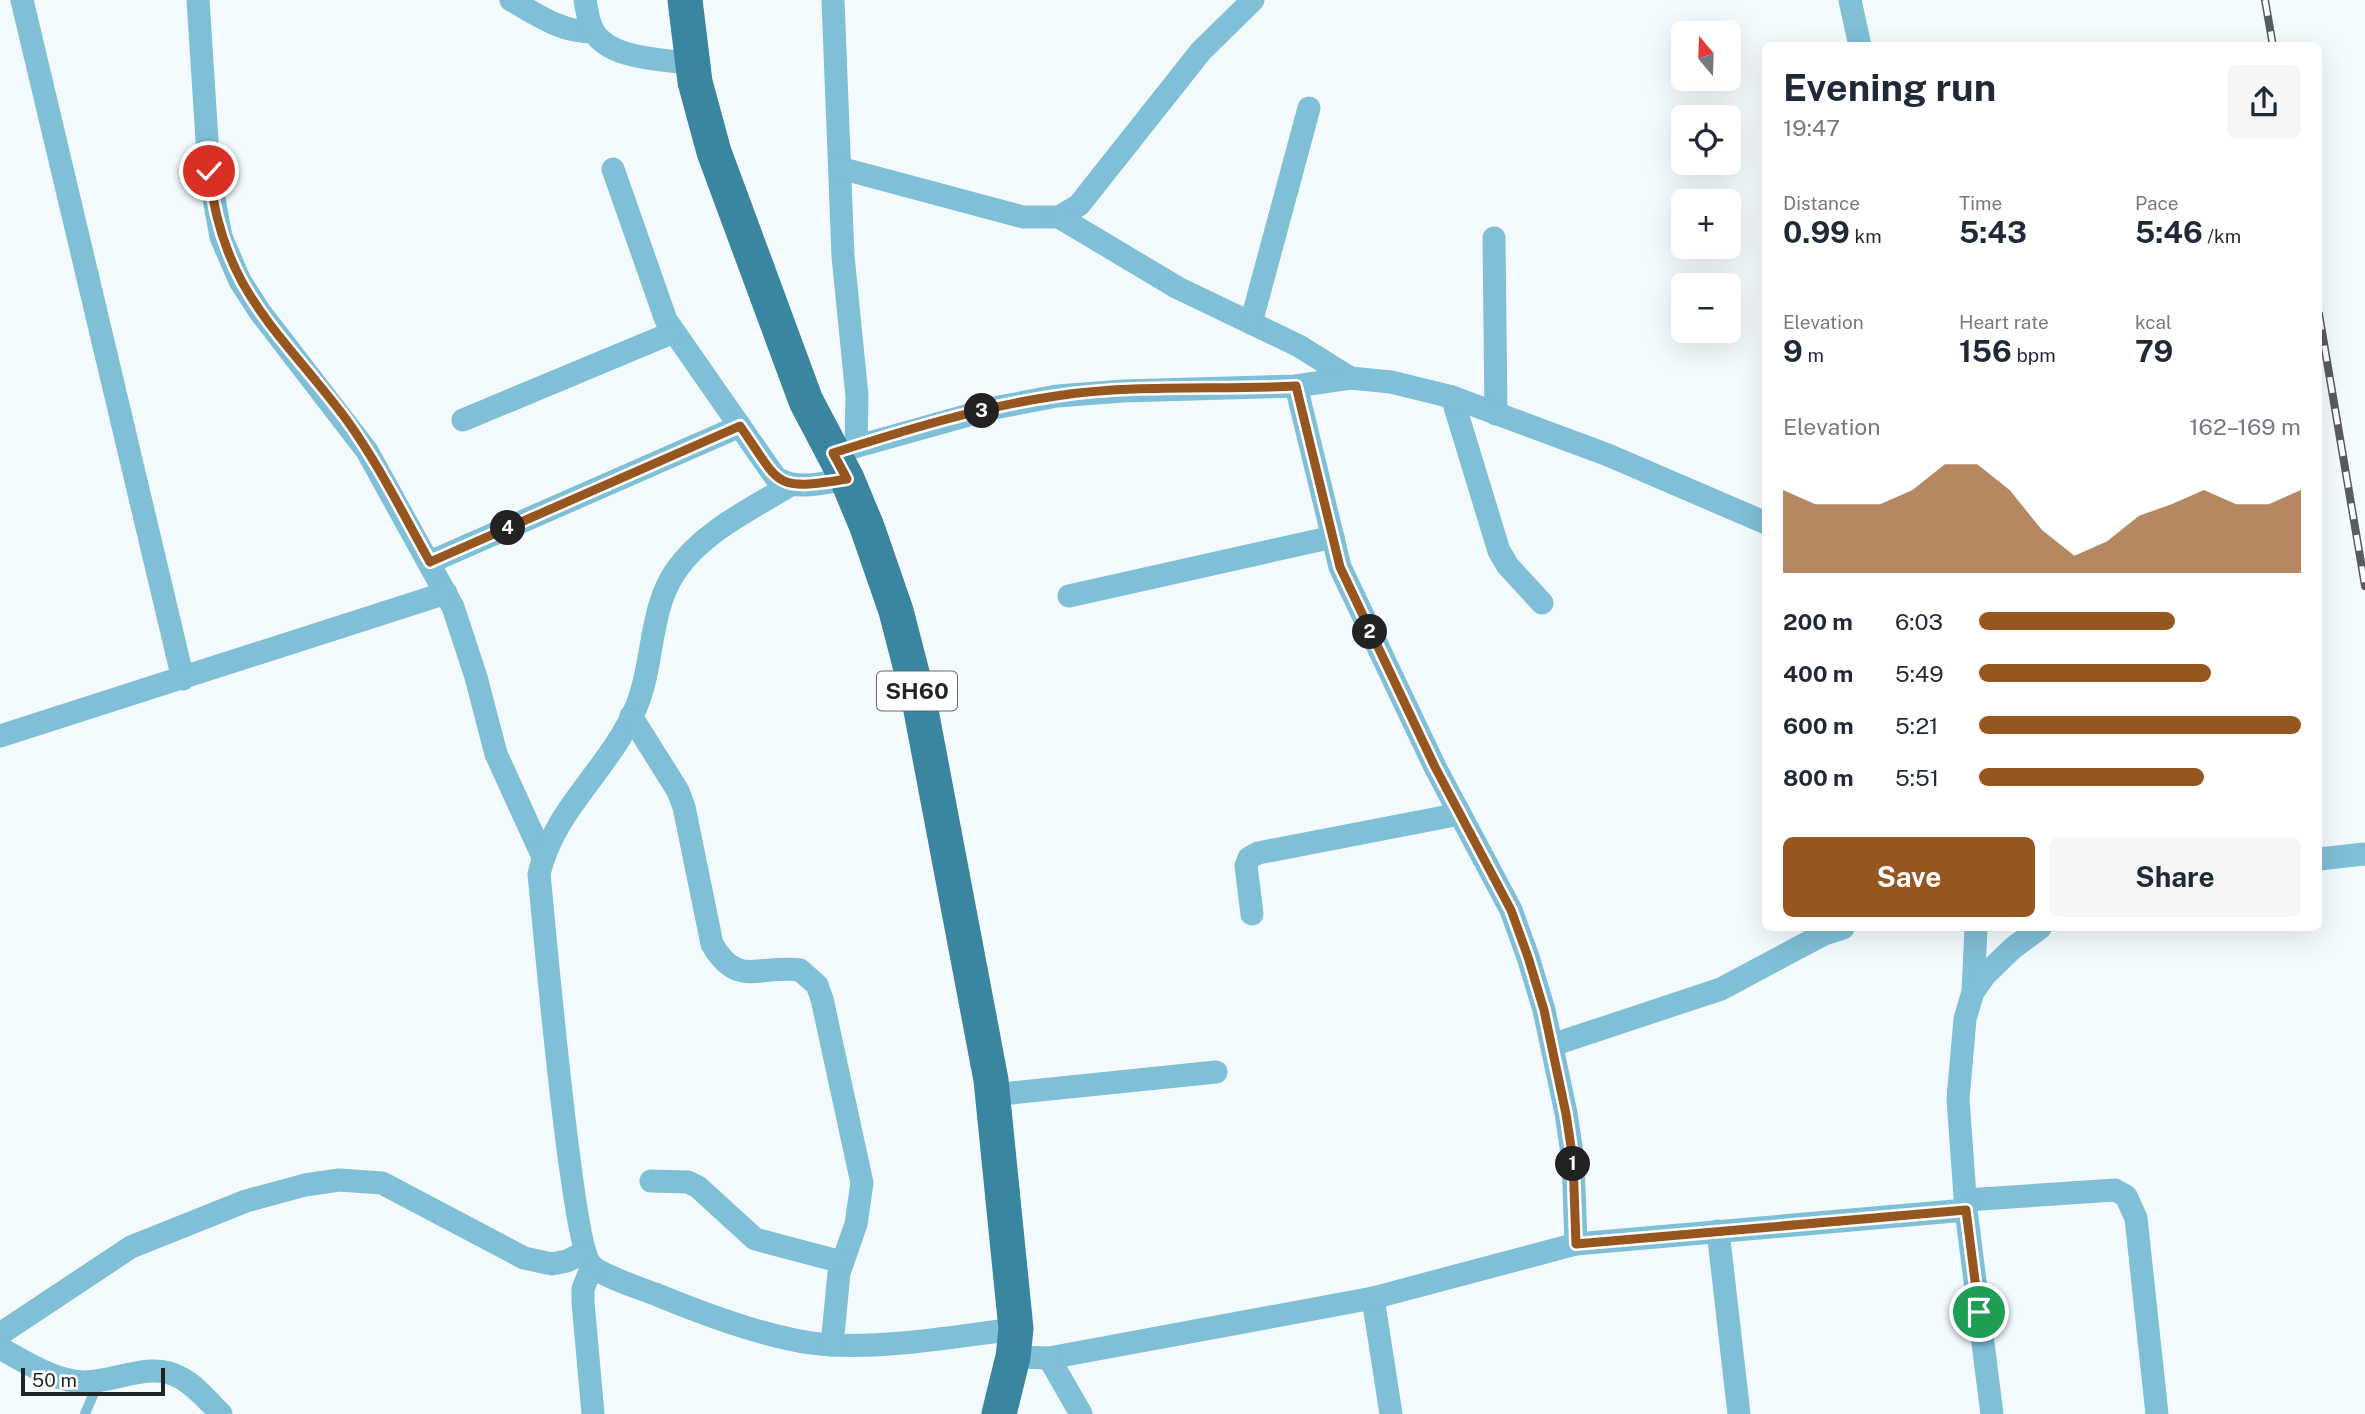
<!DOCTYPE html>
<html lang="en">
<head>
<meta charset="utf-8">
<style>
	body { margin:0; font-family:"Public Sans",sans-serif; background:#f6f6f7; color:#1f2937; height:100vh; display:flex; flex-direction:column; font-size:26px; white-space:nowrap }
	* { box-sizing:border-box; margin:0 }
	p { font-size:23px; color:#747a83 }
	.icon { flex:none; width:38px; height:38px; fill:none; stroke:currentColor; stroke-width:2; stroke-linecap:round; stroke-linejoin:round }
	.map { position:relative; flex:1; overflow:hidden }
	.drawer { position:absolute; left:1762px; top:42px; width:560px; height:889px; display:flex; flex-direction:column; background:#fff; border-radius:10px; box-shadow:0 7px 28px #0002 }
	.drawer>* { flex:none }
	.needle { width:46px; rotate:341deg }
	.fabs { position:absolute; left:1671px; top:21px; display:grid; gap:14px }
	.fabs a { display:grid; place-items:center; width:70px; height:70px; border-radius:10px; background:#fff; box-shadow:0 7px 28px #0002; font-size:35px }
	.scale { position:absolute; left:21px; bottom:18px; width:144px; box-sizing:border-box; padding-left:7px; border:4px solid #1e2527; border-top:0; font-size:19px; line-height:24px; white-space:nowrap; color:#1e2527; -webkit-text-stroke:5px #fff; paint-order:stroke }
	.pin { position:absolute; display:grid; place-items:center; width:60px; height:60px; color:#fff; margin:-30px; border:4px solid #fff; border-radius:50%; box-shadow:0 2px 7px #0007 }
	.km { position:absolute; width:35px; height:35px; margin:-18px; border-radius:50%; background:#222; color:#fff; font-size:19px; line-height:35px; text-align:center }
	.round { display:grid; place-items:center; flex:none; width:74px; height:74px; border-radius:10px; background:#f6f6f7 }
	.headline { display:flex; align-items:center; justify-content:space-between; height:119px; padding:0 21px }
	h1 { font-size:38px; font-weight:700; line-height:52px }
	.metrics { display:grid; grid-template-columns:repeat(3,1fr); gap:10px; height:119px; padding:7px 21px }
	.metrics div { display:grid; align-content:center }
	.metrics b { font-size:30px; font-weight:700 }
	.metrics small { font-size:19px; font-weight:400 }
	.metrics p { font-size:19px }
	.chart { height:196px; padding:14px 21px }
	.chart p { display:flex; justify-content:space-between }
	.chart svg { width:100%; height:126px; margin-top:7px; fill:#96561f; opacity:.7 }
	.primary-button { display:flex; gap:14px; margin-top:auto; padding:14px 21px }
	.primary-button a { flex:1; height:80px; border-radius:10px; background:#96561f; color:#fff; font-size:28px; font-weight:700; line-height:80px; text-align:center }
	.primary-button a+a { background:#f6f6f7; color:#1f2937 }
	ul { padding:0 21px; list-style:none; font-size:23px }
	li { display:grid; grid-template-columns:112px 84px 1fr; align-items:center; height:52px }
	li i { height:18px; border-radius:9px; background:#96561f }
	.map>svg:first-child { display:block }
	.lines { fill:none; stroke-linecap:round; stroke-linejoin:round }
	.lane { stroke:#7fbfd7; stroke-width:10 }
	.street { stroke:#7fbfd7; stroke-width:23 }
	.primary { stroke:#3a859f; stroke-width:35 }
	.rail-casing { stroke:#565d5f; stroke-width:8 }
	.rail { stroke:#fff; stroke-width:5; stroke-dasharray:16; stroke-linecap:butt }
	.route-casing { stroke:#fff; stroke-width:14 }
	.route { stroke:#96561f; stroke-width:9 }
	.labels { text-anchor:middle; stroke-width:7; stroke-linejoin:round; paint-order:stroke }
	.shield { fill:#fff; stroke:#626668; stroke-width:2 }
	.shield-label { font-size:23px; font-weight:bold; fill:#1e2527 }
</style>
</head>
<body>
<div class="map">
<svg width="2365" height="1414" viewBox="0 0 2365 1414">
	<rect width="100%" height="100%" fill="#f4fbfe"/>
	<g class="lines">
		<polyline class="lane" points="85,1414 99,1381"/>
		<g class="street">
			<polyline points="22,0 183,679"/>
			<polyline points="198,0 209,171 221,237 240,281 260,312 367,451 453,607 476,677 496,754 543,857"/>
			<path d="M 511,0 C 539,16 561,32 593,32"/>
			<path d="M 585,0 C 587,10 588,23 594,32 C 611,60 664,59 693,64"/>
			<polyline points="833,0 843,256 857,396 856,445"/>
			<polyline points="1850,0 1860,46"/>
			<polyline points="840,168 1023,217 1059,217 1079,205 1201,51 1253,0"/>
			<path d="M 613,169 L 666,320 L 776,478 C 798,491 822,483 847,479"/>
			<polyline points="1059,217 1178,288 1299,346 1350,378"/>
			<polyline points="1494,238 1496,414"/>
			<polyline points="1251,323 1309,108"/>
			<polyline points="1296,386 1340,567 1435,767 1511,910 1528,957 1544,1010 1566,1113 1573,1160 1576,1244"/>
			<polyline points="1452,397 1499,551 1508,566 1542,603"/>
			<polyline points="463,420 674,332"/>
			<polyline points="833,453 994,408 1057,396 1123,391 1296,386 1350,378 1391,382 1452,397 1608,455 1766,523"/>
			<path d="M 789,486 C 749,510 701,533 675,572 C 649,611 654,663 637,705 C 612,767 554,808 539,874 C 544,924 572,1247 592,1266 C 602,1276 645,1290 660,1296 C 706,1315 782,1343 832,1345 C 893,1348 956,1336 1016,1329"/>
			<polyline points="430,562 740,426"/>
			<polyline points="1069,596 1333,537"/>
			<path d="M 631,716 L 678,791 L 684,807 L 712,944 C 738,989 759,964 800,970 L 817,985 L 822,999 L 862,1183 L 856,1224 L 839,1273 L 832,1345"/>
			<polyline points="0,736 446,593"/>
			<polyline points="2319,859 2365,854"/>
			<polyline points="1252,914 1246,866 1249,858 1258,853 1460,814"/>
			<polyline points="1973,992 1976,928"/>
			<polyline points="1552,1045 1721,989 1824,934 1843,928"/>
			<polyline points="992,1095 1216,1072"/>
			<polyline points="651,1181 688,1182 698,1187 755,1239 842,1262"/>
			<polyline points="1966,1200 2115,1190 2126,1196 2136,1218 2157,1414"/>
			<polyline points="1966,1210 1958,1099 1965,1019 1973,992 1985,975 2013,948 2040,928"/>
			<polyline points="1718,1231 1739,1414"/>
			<polyline points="592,1266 583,1289 583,1302 593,1414"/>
			<polyline points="1373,1298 1391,1414"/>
			<polyline points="0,1334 131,1247 246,1201 305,1185 339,1180 382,1183 524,1258 552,1264 567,1261 585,1252"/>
			<path d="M 0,1348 C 25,1362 56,1382 85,1382 C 116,1382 152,1360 181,1378 C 196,1386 209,1402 221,1414"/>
			<polyline points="1013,1357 1049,1358 1373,1298 1576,1244 1966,1210 1992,1414"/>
			<polyline points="1049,1358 1081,1414"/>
		</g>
		<polyline class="primary" points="685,0 695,82 714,152 806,401 847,479 867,527 896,611 919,700 991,1080 1016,1329 1013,1357 999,1414"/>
		<defs>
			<g id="rail">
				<polyline points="2265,0 2273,46"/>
				<polyline points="2319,314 2365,586"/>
			</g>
		</defs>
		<use href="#rail" class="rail-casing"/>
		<use href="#rail" class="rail"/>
	</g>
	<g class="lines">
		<defs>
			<path id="route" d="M 209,171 C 222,291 279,330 346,419 C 378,463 403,514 430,562 L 740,426 C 782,486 772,491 847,479 L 833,453 C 906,430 980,407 1056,396 C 1135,384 1217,390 1296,386 L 1340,567 L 1435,767 L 1511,910 L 1528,957 L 1544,1010 L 1566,1114 L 1573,1160 L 1576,1244 L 1966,1210 L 1979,1312"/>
		</defs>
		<use href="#route" class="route-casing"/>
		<use href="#route" class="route"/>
	</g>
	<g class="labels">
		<rect class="shield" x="877" y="671.5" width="80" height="39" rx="5"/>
		<g class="shield-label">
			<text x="917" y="699">SH60</text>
		</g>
	</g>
</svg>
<div class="fabs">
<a><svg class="needle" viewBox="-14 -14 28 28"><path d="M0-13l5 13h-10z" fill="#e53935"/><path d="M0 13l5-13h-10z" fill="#747a83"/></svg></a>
<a><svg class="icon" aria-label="locate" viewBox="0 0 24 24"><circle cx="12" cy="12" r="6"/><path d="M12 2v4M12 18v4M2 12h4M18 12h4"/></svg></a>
<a>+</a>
<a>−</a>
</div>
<div class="scale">50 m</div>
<div class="pin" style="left:1979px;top:1312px;background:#1e9e55"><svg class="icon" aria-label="arrive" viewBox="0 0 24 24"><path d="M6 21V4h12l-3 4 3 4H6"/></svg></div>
<div class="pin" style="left:209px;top:171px;background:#d93025"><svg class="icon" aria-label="check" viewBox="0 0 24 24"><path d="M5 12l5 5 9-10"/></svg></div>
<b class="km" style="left:1573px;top:1164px">1</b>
<b class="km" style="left:1370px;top:632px">2</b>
<b class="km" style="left:982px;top:411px">3</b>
<b class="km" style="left:508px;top:528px">4</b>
<section class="drawer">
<div class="headline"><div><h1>Evening run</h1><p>19:47</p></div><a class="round"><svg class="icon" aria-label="share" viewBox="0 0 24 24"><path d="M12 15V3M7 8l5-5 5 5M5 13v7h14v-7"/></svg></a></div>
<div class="metrics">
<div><p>Distance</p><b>0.99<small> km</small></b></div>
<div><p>Time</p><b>5:43</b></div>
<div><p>Pace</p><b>5:46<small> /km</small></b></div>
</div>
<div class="metrics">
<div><p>Elevation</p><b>9<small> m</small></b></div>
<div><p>Heart rate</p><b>156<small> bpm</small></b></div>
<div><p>kcal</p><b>79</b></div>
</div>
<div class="chart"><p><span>Elevation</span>162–169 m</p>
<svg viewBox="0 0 160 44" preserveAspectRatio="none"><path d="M0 44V15L10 20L20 20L30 20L40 15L50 6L60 6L70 15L80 29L90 38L100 33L110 24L120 20L130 15L140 20L150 20L160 15V44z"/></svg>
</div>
<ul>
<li><b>200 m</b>6:03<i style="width:61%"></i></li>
<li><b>400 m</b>5:49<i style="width:72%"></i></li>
<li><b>600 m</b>5:21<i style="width:100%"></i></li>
<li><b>800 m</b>5:51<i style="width:70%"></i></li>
</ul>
<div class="primary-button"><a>Save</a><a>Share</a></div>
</section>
</div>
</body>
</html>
